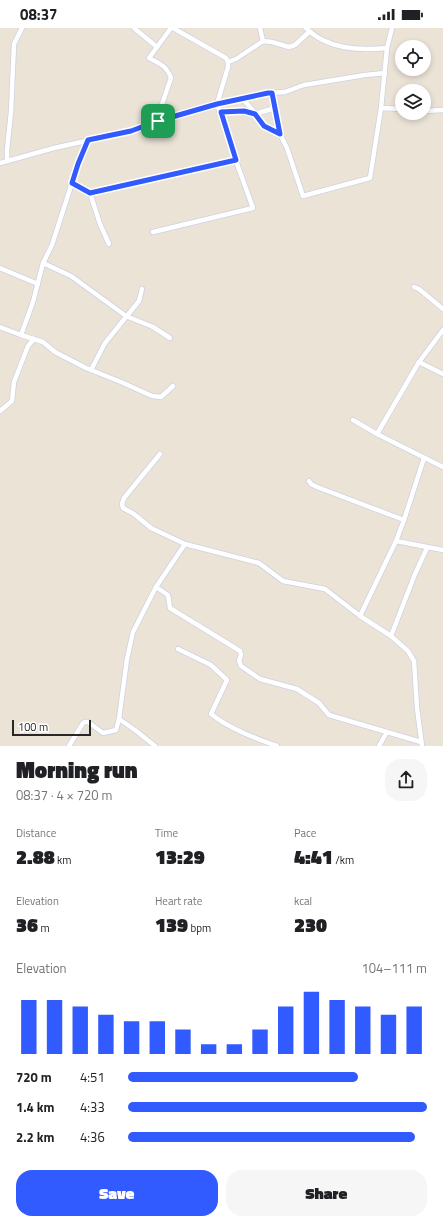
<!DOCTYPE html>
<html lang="en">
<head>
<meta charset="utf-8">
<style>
	body { margin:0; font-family:"Titillium Web",sans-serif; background:#f6f6f6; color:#202124; height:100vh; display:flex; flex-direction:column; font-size:15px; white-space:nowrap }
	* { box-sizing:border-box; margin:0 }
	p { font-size:13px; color:#757577 }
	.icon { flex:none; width:22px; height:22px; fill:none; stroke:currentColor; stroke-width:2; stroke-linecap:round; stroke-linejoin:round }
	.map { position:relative; height:718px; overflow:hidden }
	.panel { display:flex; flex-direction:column; background:#fff; flex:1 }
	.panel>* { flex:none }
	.fabs { position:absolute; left:395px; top:12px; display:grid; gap:8px }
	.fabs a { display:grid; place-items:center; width:36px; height:36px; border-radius:50%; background:#fff; box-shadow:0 2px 6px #0003; font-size:20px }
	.scale { position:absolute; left:12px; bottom:10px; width:79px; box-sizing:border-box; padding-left:4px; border:2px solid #282828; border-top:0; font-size:11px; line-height:14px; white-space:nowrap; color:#282828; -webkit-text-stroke:3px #fff; paint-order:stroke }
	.pin { position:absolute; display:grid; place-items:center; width:34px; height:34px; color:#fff; margin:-17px; border-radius:8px; box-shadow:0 2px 6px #0006 }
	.round { display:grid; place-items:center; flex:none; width:42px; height:42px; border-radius:16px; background:#f6f6f6 }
	.headline { display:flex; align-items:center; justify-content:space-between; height:68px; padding:0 16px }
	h1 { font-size:22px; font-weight:800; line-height:30px }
	.stats { display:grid; grid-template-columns:repeat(3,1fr); gap:6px; height:68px; padding:4px 16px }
	.stats div { display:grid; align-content:center }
	.stats b { font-size:20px; font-weight:800 }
	.stats small { font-size:11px; font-weight:400 }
	.stats p { font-size:11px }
	.chart { height:112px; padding:8px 16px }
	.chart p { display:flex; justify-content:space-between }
	.chart svg { width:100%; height:72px; margin-top:4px; stroke:#315bff; stroke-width:6 }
	.primary-button { display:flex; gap:8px; margin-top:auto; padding:8px 16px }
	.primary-button a { flex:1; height:46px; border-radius:16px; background:#315bff; color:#fff; font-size:16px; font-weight:800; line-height:46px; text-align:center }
	.primary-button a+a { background:#f6f6f6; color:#202124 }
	ul { padding:0 16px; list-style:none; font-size:13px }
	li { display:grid; grid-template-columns:64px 48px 1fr; align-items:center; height:30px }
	li i { height:10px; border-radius:5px; background:#315bff }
	.status { display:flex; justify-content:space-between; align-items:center; height:28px; padding:0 20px; background:#fff; direction:ltr }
	.status svg { height:11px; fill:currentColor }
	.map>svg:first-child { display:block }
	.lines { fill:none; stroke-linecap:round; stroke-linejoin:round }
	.minor-casing { stroke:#ccd1e3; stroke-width:6 }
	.minor { stroke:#fff; stroke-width:4.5 }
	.route-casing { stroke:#fff; stroke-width:8 }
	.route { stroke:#315bff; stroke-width:5 }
</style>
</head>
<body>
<div class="status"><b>08:37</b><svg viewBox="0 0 49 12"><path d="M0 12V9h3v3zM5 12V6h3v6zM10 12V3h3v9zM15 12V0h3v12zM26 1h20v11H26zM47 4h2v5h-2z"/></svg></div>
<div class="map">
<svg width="443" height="718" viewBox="0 0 443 718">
	<rect width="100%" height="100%" fill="#ece3d7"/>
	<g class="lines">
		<defs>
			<g id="minor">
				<polyline points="134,0 157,19"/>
				<polyline points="260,0 263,13"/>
				<path d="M 306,0 C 326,21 360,23 387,20"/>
				<polyline points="228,34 236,31 263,13 272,14 289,19 295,17 309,4"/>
				<polyline points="272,65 280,106"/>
				<polyline points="243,71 256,86"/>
				<polyline points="381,80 402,81"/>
				<polyline points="424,83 443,82"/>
				<polyline points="221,84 245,83 255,86 264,98 280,106 287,120 303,168 370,150 381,80 387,20 392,0"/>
				<polyline points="255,86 275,80"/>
				<path d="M 158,93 L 159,85 L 171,50 C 167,38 159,35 149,30 L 171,0"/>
				<polyline points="7,133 7,122 11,84 14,16 22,0"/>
				<polyline points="0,135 54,120 131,103 158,93 217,76 268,65 285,64 304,57 365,47 385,45"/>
				<polyline points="72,155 90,165"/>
				<polyline points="153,204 253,180 236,133 217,76 228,39 228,34 226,30 173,0"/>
				<polyline points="109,216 100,196 90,165 236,133"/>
				<polyline points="43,235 71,248 126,288 153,299 170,310"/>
				<polyline points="0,240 38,256"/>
				<polyline points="414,259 419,261 443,281"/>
				<polyline points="0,299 21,307 43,314 55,324 86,340 121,354 152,368 161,369 173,358"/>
				<polyline points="21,307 33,274 43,235 52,217 78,136 88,112"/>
				<polyline points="419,334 443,346"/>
				<polyline points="91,342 105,315 139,273 142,261"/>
				<polyline points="0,383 12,373 14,354 28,318 34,311"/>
				<polyline points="353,392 377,406 443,439"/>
				<polyline points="377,406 419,334 443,302"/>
				<polyline points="160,426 124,470 122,476 123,480 134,486 151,500 185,516 259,535 283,553 325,561 360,588 391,608 408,623 414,633 417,680 422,718"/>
				<polyline points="309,453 311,456 317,459 404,492"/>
				<polyline points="396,513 443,522"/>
				<polyline points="156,559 168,567 170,580 240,623 241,627 239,633 241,638 260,651 297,661 319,675 329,687 421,714"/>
				<polyline points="360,588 396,513 404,492 424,430"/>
				<polyline points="391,608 415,546 427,520"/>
				<path d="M 178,621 L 211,637 L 227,652 L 211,686 C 230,701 255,710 277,718"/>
				<polyline points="119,691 135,702 155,718"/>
				<polyline points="69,718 83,695 85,694 88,694 103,705 116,702 119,691 127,631 133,604 156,559 185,516"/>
				<polyline points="379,718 387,704"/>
			</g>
		</defs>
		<use href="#minor" class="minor-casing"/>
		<use href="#minor" class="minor"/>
	</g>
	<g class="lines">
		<defs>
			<polygon id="route" points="268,65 272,65 280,106 264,98 255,86 244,83 221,84 236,132 90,165 72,155 78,136 88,112 131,103 158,93 217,76"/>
		</defs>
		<use href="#route" class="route-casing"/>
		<use href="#route" class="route"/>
	</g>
</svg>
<div class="fabs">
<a><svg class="icon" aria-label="locate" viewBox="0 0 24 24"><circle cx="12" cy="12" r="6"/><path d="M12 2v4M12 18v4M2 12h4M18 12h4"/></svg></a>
<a><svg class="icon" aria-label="layers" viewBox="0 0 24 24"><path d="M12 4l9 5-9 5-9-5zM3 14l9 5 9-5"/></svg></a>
</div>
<div class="scale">100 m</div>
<div class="pin" style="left:158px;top:93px;background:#1e9e55"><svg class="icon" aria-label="arrive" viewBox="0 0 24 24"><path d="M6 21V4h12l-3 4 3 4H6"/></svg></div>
</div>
<section class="panel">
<div class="headline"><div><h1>Morning run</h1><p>08:37 · 4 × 720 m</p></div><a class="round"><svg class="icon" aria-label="share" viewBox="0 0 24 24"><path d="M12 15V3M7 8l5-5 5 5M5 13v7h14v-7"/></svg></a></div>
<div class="stats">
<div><p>Distance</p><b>2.88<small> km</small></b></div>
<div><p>Time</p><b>13:29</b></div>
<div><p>Pace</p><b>4:41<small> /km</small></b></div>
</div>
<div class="stats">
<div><p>Elevation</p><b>36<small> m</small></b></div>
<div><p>Heart rate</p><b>139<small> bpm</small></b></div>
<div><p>kcal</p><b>230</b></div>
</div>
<div class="chart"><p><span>Elevation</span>104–111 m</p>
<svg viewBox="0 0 160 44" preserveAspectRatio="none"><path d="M5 44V11M15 44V11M25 44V15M35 44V20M45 44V24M55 44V24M65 44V29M75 44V38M85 44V38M95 44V29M105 44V15M115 44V6M125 44V11M135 44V15M145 44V20M155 44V15"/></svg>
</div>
<ul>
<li><b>720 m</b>4:51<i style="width:77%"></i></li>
<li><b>1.4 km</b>4:33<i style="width:100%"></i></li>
<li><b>2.2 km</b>4:36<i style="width:96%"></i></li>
</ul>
<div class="primary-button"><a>Save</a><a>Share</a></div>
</section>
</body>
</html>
